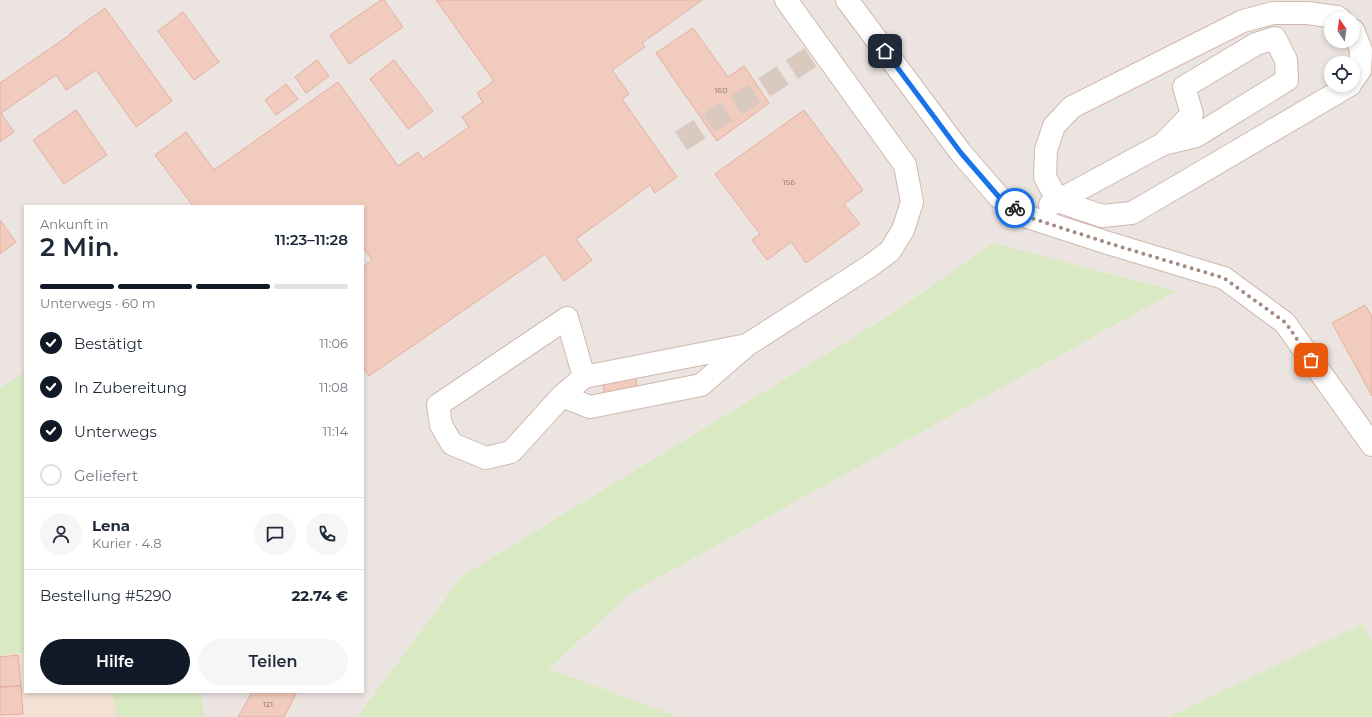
<!DOCTYPE html>
<html lang="de">
<meta charset="utf-8">
<style>
body{margin:0;font-family:Montserrat,sans-serif;background:#f6f6f7;color:#1f2937;height:100vh;display:flex;flex-direction:column;font-size:15px;white-space:nowrap}
*{box-sizing:border-box;margin:0}
p{font-size:13px;color:#747a83}
.icon{flex:none;width:22px;height:22px;fill:none;stroke:currentColor;stroke-width:2;stroke-linecap:round;stroke-linejoin:round}
.map{position:relative;flex:1;overflow:hidden}
.panel{position:absolute;left:24px;top:205px;width:340px;height:488px;display:flex;flex-direction:column;background:#fff;border-radius:0px;box-shadow:0 2px 6px #0003}
.panel>*{flex:none}
.needle{width:26px;rotate:347deg}
.tools{position:absolute;left:1324px;top:12px;display:grid;gap:8px}
.tools a{display:grid;place-items:center;width:36px;height:36px;border-radius:50%;background:#fff;box-shadow:0 2px 6px #0003;font-size:20px}
.pin{position:absolute;display:grid;place-items:center;width:34px;height:34px;color:#fff;margin:-17px;border-radius:8px;box-shadow:0 2px 6px #0006}
.courier{position:absolute;display:grid;place-items:center;width:40px;height:40px;margin:-20px;border:3px solid #1a73e8;border-radius:50%;background:#fff;color:#222;box-shadow:0 1px 5px #0007}
.summary em{font-style:normal;font-weight:600}
.summary div{display:flex;flex-direction:column-reverse}
.summary{display:flex;align-items:center;justify-content:space-between;height:68px;padding:0 16px}
h1{font-size:26px;font-weight:600;line-height:30px}
.bar{display:grid;grid-template-columns:repeat(4,1fr);gap:6px 4px;align-content:center;height:48px;padding:0 16px}
.bar i{height:5px;border-radius:3px;background:#e0e1e3}
.bar .current{background:#111827}
.bar p{grid-column:span 4}
.line{display:flex;align-items:center;gap:10px;padding:0 16px;border-top:1px solid #e0e1e3}
.line div{flex:1}
.round{display:grid;place-items:center;flex:none;width:42px;height:42px;border-radius:21px;background:#f6f6f7}
ol{padding:0 16px;list-style:none}
li{display:flex;align-items:center;gap:12px;height:44px}
li p{margin-inline-start:auto}
li .icon{padding:4px;border-radius:50%;background:#111827;color:#fff;stroke-width:4}
li:last-child{color:#747a83}
li i{width:22px;height:22px;border:2px solid #e0e1e3;border-radius:50%}
.action{display:flex;gap:8px;margin-top:auto;padding:8px 16px}
.action a{flex:1;height:46px;border-radius:24px;background:#111827;color:#fff;font-size:16px;font-weight:600;line-height:46px;text-align:center}
.action a+a{background:#f6f6f7;color:#1f2937}
.map>svg:first-child{display:block}
.residential{fill:#f3e1d4}
.industrial{fill:#ece4e0;fill-rule:evenodd}
.green{fill:#d9e9c4}
.building{fill:#f1cbbe;stroke:#e3af9e}
.lines{fill:none;stroke-linecap:round;stroke-linejoin:round}
.minor-tunnel{stroke:#dac9bf;stroke-width:22;stroke-dasharray:22 11;stroke-linecap:butt}
.minor-casing{stroke:#d0b8af;stroke-width:24}
.minor{stroke:#fff;stroke-width:22}
.done{stroke:#a48b81;stroke-width:4;stroke-dasharray:0 7.2}
.route{stroke:#1a73e8;stroke-width:5}
.labels{text-anchor:middle;stroke-width:4;stroke-linejoin:round;paint-order:stroke}
.number-label{font-size:8px;fill:#947268}
</style>
<div class="map">
<svg width="1372" height="717" viewBox="0 0 1372 717">
<rect width="100%" height="100%" fill="#fcf0e6"/>
<!-- residential -->
<path class="residential" d="M25,653v39h94l33,25h-152v-62z"/>
<!-- industrial -->
<path class="industrial" d="M0,0h1372v640l-10,-16 -194,93h-489l-130,-48 82,-76 545,-302 -183,-48 -100,70 -431,263 -105,141h-205l-33,-25h244v-486h-338v233l-25,17zM1331,19h22v22h-22zM1331,63h22v22h-22z"/>
<!-- green -->
<path class="green" d="M993,243l183,48 -545,302 -82,76 130,48h-322l105,-141 431,-263z
M25,372v281l-25,2v-267z
M1362,624l10,16v77h-204z
M111,692h90l3,25h-86z"/>
<!-- building -->
<path class="building" d="M381,0h3l19,27 -54,37 -19,-29z
M436,0h266l-60,43 3,4 -33,23 17,24 -7,5 55,78 -22,16 -5,-8 -74,54 16,21 -28,21 -19,-27 -176,122 -6,-9v-100l9,-7 -9,-13v-41h-170l-38,-51 31,-23 28,38 124,-88 60,84 20,-14 5,7 46,-32 -7,-10 21,-15 -6,-9 17,-12z
M105,8l67,93 -36,26 -40,-57 -30,20 -10,-15 -55,38 13,19 -14,10v-59l71,-49 -1,-1z
M183,12l36,50 -25,18 -36,-49z
M693,28l35,49 16,-11 25,37 -52,38 -61,-88z
M317,60l12,16 -23,17 -11,-16z
M394,60l39,51 -25,18 -38,-50z
M286,84l12,15 -22,16 -11,-15z
M76,110l31,45 -43,29 -31,-44z
M804,110l59,80 -19,14 16,20 -54,39 -15,-21 -24,18 -15,-20 8,-6 -45,-60z
M0,220l16,22 -16,12z
M1365,305l7,11v80l-40,-73z
M635,374l3,18 -33,6 -3,-19z
M18,655l3,31 -21,1v-30z
M21,686l2,28 -23,1v-28z
M252,692h45l-13,25h-46z"/>
<g class="lines">
<!-- minor-tunnel -->
<path class="minor-tunnel" d="M681,141l141,-91"/>
<defs>
<path id="minor" d="M847,0l114,153 38,44 29,20 80,26 116,35 61,45 87,122
M1340,19l-3,-2 -30,-4h-34l-30,8 -171,86 -18,19 -8,24 -1,27 13,24 44,15 30,-3 218,-128
M1353,30l8,20 -1,20 -7,10
M1050,205l113,-61 33,-8 91,-56 -1,-20 -11,-22 -19,6 -72,43 8,27 -29,30
M747,345l-163,32 -22,19 28,11 111,-22 46,-40 123,-79 20,-15 13,-21 9,-28 -7,-37 -119,-165
M562,396l-51,56 -25,6 -34,-14 -11,-19 -3,-20 129,-87 17,59"/>
</defs>
<!-- minor casing -->
<use href="#minor" class="minor-casing"/>
<!-- minor -->
<use href="#minor" class="minor"/>
</g>
<g class="lines">
<!-- done -->
<path class="done" d="M1015,208l13,9 80,26 116,35 62,45 25,37"/>
<!-- route -->
<path class="route" d="M885,51l76,102 38,44 16,11"/>
</g>
<g class="labels">
<!-- number labels -->
<g class="number-label">
<text x="721" y="93">160</text>
<text x="789" y="185">156</text>
<text x="268" y="707">121</text>
</g>
</g>
</svg>
<div class="tools">
<a><svg class="needle" viewBox="-14 -14 28 28"><path d="M0-13l5 13h-10z" fill="#e53935"/><path d="M0 13l5-13h-10z" fill="#747a83"/></svg></a>
<a><svg class="icon" aria-label="locate" viewBox="0 0 24 24"><circle cx="12" cy="12" r="6"/><path d="M12 2v4M12 18v4M2 12h4M18 12h4"/></svg></a>
</div>
<div class="pin" style="left:1311px;top:360px;background:#ea580c"><svg class="icon" aria-label="bag" viewBox="0 0 24 24"><path d="M5 8h14l-1 12H6zM9 8a3 3 0 0 1 6 0"/></svg></div>
<div class="pin" style="left:885px;top:51px;background:#1f2937"><svg class="icon" aria-label="home" viewBox="0 0 24 24"><path d="M3 11l9-7 9 7M6 9v11h12V9"/></svg></div>
<div class="courier" style="left:1015px;top:208px"><svg class="icon" aria-label="bike" viewBox="0 0 24 24"><circle cx="6" cy="16" r="4"/><circle cx="18" cy="16" r="4"/><path d="M6 16l4-8h5l3 8M10 8l3 8H6M13 5h3"/></svg></div>
<section class="panel">
<div class="summary"><div><h1>2 Min.</h1><p>Ankunft in</p></div><em>11:23–11:28</em></div>
<div class="bar"><i class="current"></i><i class="current"></i><i class="current"></i><i></i><p>Unterwegs · 60 m</p></div>
<ol>
<li><svg class="icon" aria-label="check" viewBox="0 0 24 24"><path d="M5 12l5 5 9-10"/></svg>Bestätigt<p>11:06</p></li>
<li><svg class="icon" aria-label="check" viewBox="0 0 24 24"><path d="M5 12l5 5 9-10"/></svg>In Zubereitung<p>11:08</p></li>
<li><svg class="icon" aria-label="check" viewBox="0 0 24 24"><path d="M5 12l5 5 9-10"/></svg>Unterwegs<p>11:14</p></li>
<li><i></i>Geliefert</li>
</ol>
<div class="line" style="height:72px"><a class="round"><svg class="icon" aria-label="person" viewBox="0 0 24 24"><circle cx="12" cy="8" r="4"/><path d="M4 21q1-7 8-7t8 7"/></svg></a><div><b>Lena</b><p>Kurier · 4.8</p></div><a class="round"><svg class="icon" aria-label="chat" viewBox="0 0 24 24"><path d="M4 5h16v11H9l-5 4z"/></svg></a><a class="round"><svg class="icon" aria-label="phone" viewBox="0 0 24 24"><path d="M5 4h4l2 5-3 2q2 4 5 5l2-3 5 2v4C11 20 4 13 5 4z"/></svg></a></div>
<div class="line" style="height:52px"><div>Bestellung #5290</div><b>22.74 €</b></div>
<div class="action"><a>Hilfe</a><a>Teilen</a></div>
</section>
</div>
